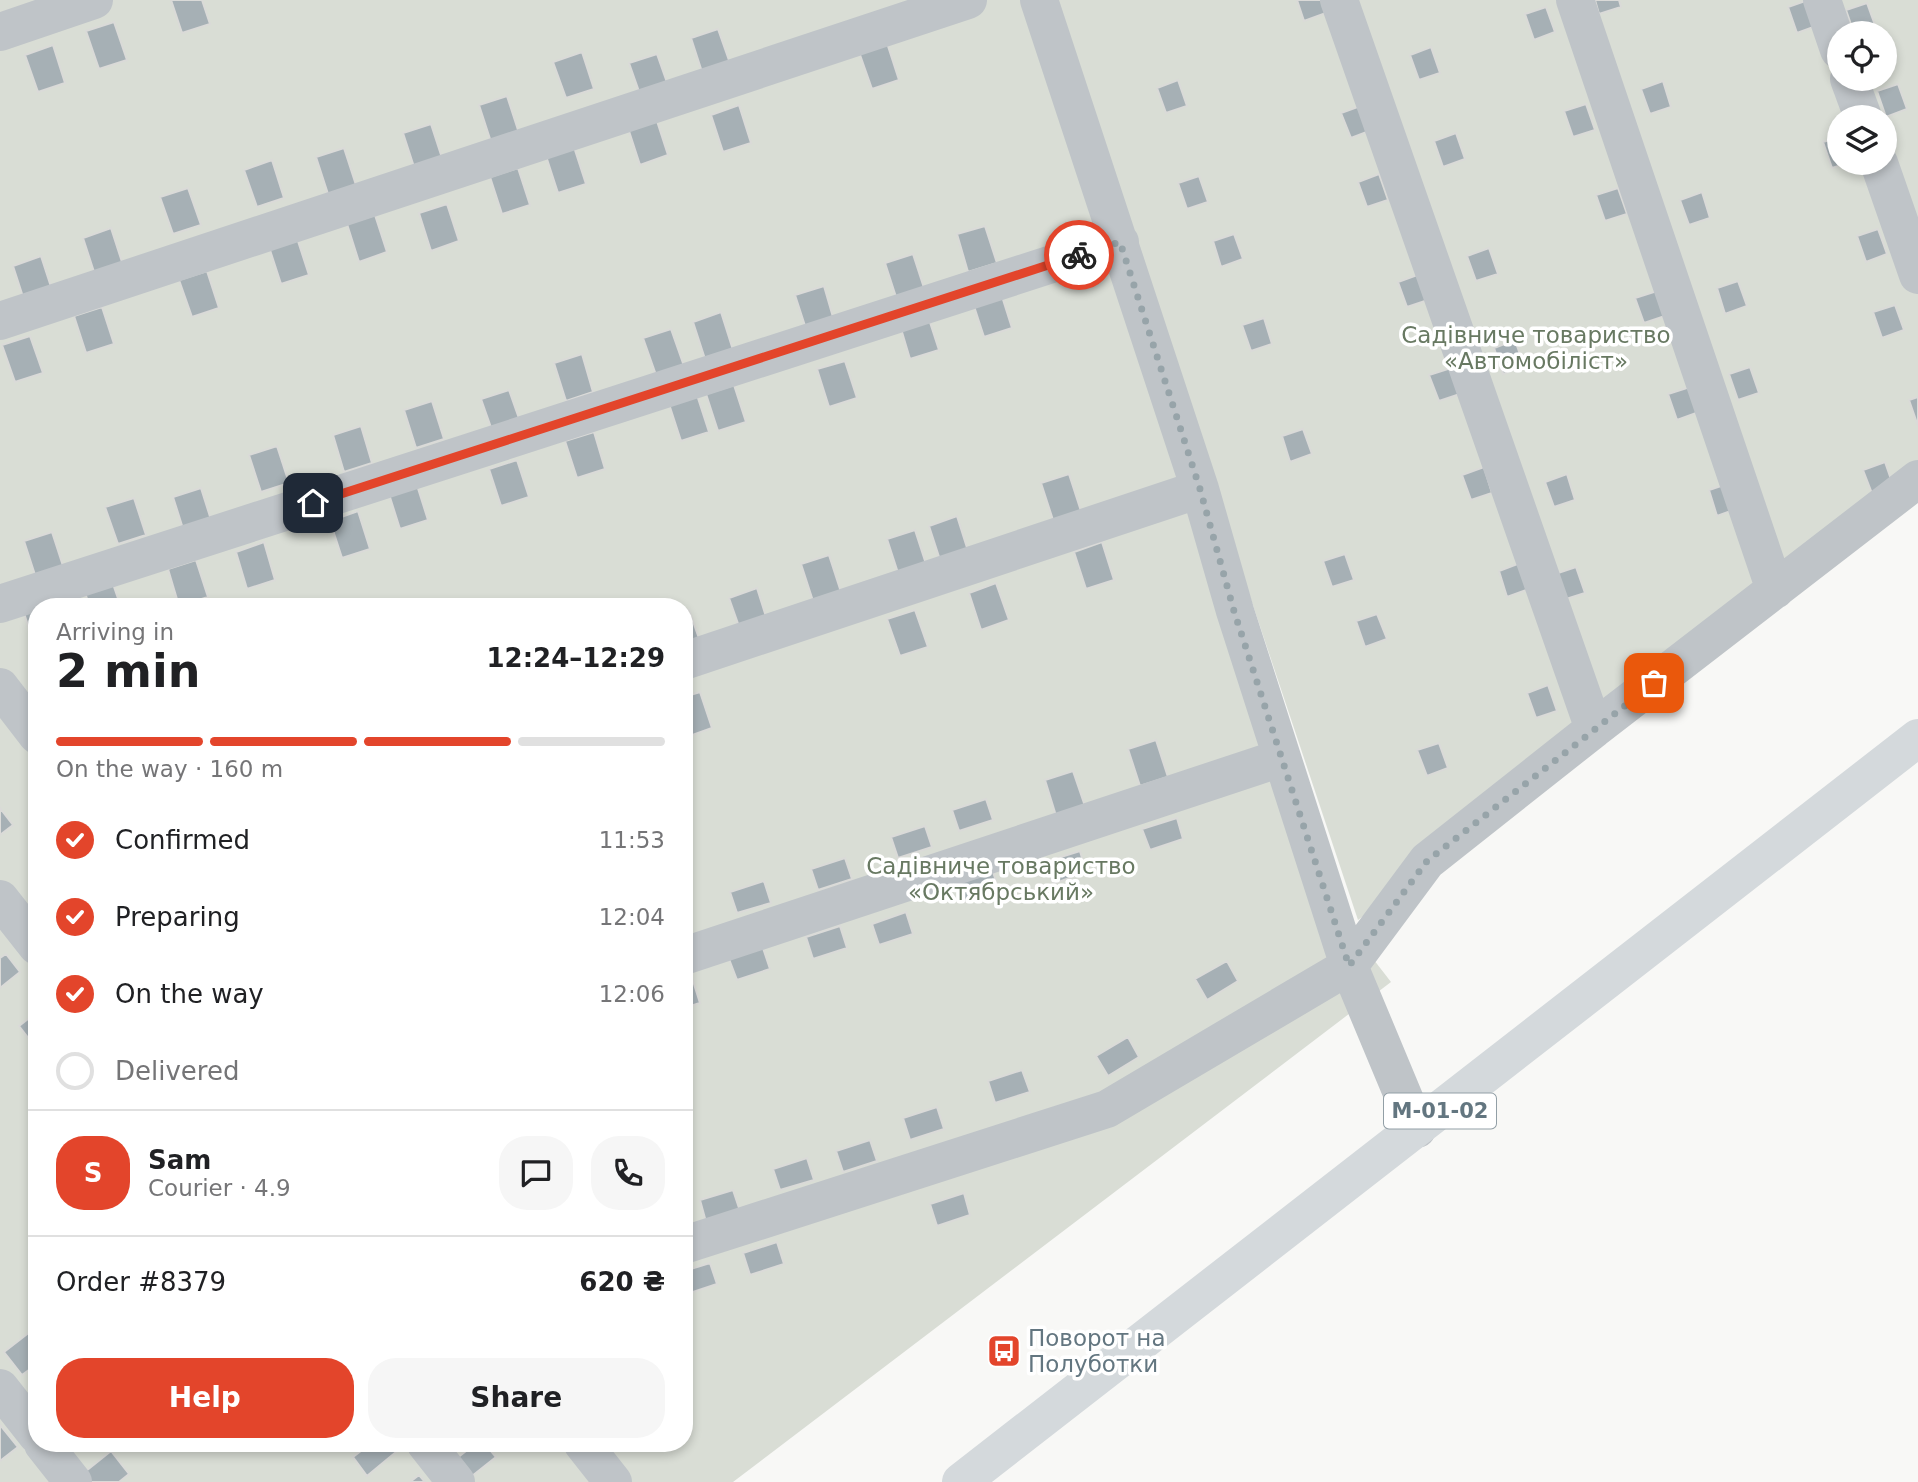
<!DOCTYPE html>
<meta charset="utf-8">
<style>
body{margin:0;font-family:"DejaVu Sans",sans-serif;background:#f6f6f6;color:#202124;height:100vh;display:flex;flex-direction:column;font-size:26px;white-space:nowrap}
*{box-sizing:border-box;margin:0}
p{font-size:23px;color:#757577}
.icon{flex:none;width:38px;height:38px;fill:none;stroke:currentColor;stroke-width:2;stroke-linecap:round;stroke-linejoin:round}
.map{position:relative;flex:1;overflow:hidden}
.details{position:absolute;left:28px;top:598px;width:665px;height:854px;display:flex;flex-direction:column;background:#fff;border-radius:28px;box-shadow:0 4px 10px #0003}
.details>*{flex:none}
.tools{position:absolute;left:1827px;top:21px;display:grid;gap:14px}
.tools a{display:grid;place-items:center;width:70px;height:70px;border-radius:50%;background:#fff;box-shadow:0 4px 10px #0003;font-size:35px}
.pin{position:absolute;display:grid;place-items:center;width:60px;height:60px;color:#fff;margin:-30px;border-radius:14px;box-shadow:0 4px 10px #0006}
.courier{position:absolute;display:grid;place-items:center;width:70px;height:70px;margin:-35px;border:5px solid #e3452b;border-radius:50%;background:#fff;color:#222;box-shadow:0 2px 9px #0007}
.head em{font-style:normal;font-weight:800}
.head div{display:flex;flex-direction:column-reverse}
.head{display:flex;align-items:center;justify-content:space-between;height:119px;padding:0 28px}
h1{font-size:46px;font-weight:800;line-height:52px}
.bar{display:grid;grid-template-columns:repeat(4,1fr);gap:10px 7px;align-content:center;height:84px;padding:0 28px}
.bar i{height:9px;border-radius:5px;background:#e0e0e0}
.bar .on{background:#e3452b}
.bar p{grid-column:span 4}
.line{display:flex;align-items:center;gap:18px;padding:0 28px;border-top:2px solid #e0e0e0}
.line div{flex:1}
.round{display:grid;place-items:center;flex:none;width:74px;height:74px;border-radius:28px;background:#f6f6f6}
ol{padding:0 28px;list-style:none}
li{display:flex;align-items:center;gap:21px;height:77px}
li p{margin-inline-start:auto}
li .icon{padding:7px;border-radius:50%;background:#e3452b;color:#fff;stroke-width:4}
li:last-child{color:#757577}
li i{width:38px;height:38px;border:4px solid #e0e0e0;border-radius:50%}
.primary-button{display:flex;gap:14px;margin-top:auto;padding:14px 28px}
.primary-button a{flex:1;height:80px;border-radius:28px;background:#e3452b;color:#fff;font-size:28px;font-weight:800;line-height:80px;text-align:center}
.primary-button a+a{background:#f6f6f6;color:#202124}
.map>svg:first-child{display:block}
.green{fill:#d9ddd5;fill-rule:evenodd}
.building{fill:#a6b0b5;stroke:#dadad8;stroke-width:2}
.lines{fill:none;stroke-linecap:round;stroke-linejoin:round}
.minor{stroke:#bfc4c8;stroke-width:38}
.primary{stroke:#d4d9dc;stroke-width:38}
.done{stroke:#97a4a9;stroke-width:7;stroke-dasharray:0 12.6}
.route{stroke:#e3452b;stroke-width:9}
.labels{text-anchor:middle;stroke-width:7;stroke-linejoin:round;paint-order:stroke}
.shield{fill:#fff;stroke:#929fa6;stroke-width:2}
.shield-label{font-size:21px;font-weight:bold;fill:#637680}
.park-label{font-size:23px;fill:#687962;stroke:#fff}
.poi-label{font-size:23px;fill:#637680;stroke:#fff;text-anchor:start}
</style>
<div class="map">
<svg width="1918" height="1482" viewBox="0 0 1918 1482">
<rect width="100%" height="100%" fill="#f8f8f6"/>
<!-- green -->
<path class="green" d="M0,0h1034l316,929 41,53 -658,500h-733zM37,607h647v837h-647z
M1051,0h867v495l-560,425zM1839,33h46v46h-46zM1839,117h46v46h-46z"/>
<!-- building -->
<path class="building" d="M171,0h31l8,24 -28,9z
M1297,0h24l5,13 -22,8z
M1595,0h24l2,7 -22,7z
M1808,0l11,25 -22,8 -9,-26z
M1867,3l9,25 -15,5h-7l-8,-23z
M1546,7l9,25 -21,8 -9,-26z
M114,22l13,38 -28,9 -13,-38z
M718,29l13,37 -28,9 -12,-37z
M887,43l12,37 -27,9 -13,-37z
M53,45l12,38 -27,9 -13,-37z
M1431,47l9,26 -21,7 -9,-25z
M582,52l12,37 -28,9 -13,-36z
M657,54l13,37 -28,9 -13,-37z
M1178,80l9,26 -21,7 -9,-25z
M1663,81l8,26 -21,7 -9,-25z
M1898,84l9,25 -21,8 -9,-26z
M507,96l12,37 -28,9 -12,-37z
M1586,104l9,26 -22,7 -9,-26z
M739,105l12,38 -28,9 -12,-37z
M1363,105l9,25 -21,8 -10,-25z
M656,118l12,37 -28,10 -12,-37z
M431,124l12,37 -28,9 -12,-37z
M1456,133l9,26 -22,8 -9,-26z
M1839,137v26h9l-16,5 -9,-26z
M574,147l12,37 -28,9 -12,-37z
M344,148l12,37 -28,9 -12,-37z
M272,160l12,38 -27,9 -13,-37z
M518,168l12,37 -28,9 -12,-37z
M1379,174l9,26 -21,7 -9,-25z
M1199,176l9,26 -21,7 -9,-26z
M188,188l13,37 -28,9 -13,-37z
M1618,188l9,26 -22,7 -9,-26z
M1702,192l8,26 -21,7 -9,-25z
M447,204l12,37 -28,10 -12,-38z
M375,215l12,37 -28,10 -12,-38z
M985,226l12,37 -29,9 -11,-38z
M111,228l12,37 -28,10 -12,-37z
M1878,229l9,25 -21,8 -9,-26z
M1234,234l9,25 -22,8 -8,-26z
M297,238l12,37 -28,9 -12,-37z
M1489,248l9,26 -22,7 -9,-25z
M913,254l12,37 -28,9 -12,-37z
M41,256l12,37 -28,10 -12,-37z
M207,271l12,37 -27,9 -13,-37z
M1420,274l8,26 -21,7 -9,-25z
M1738,281l9,25 -22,8 -8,-26z
M824,286l11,38 -28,8 -12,-37z
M1000,290l12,38 -28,9 -12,-37z
M1657,291l8,25 -21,7 -9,-25z
M1895,305l9,25 -22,8 -9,-26z
M102,307l12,37 -28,9 -12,-37z
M721,312l12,38 -28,9 -12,-37z
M927,313l12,37 -29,9 -11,-37z
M1264,318l8,26 -21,7 -9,-26z
M671,329l13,37 -28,9 -13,-37z
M30,336l13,37 -28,9 -13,-37z
M1515,340l9,26 -21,8 -9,-26z
M582,354l11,38 -27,9 -12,-38z
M845,361l12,37 -28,9 -12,-38z
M1750,367l9,26 -21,7 -9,-26z
M1451,368l9,26 -21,7 -10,-26z
M734,385l12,37 -28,9 -12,-37z
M1690,387l9,25 -22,8 -9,-26z
M509,390l13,37 -28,9 -13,-37z
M697,395l12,37 -28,9 -12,-37z
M1918,397v29l-9,-26z
M432,401l12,38 -28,9 -12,-38z
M361,426l11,37 -28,9 -11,-37z
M1303,429l9,25 -22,8 -8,-26z
M594,432l11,37 -28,9 -12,-37z
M277,446l12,37 -28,9 -12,-37z
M517,460l12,37 -28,9 -12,-37z
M1885,462l9,26 -21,8 -10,-26z
M1484,467l8,26 -21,7 -9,-25z
M1069,474l12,37 -28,9 -12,-37z
M1567,474l8,26 -21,7 -9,-25z
M416,482l12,38 -28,9 -12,-38z
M1730,483l9,25 -22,8 -8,-26z
M201,488l12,38 -28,9 -12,-38z
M134,498l12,37 -28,9 -13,-37z
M358,511l12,38 -28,9 -12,-37z
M957,516l12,38 -28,9 -12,-37z
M915,530l12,37 -28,9 -12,-37z
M52,532l12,37 -28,9 -12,-37z
M264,542l11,38 -28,9 -11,-37z
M1102,542l12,38 -28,9 -12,-37z
M1345,554l9,26 -22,7 -9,-26z
M829,555l12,37 -28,9 -12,-37z
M196,560l12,37 -29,9 -11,-37z
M1520,563l9,26 -22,8 -8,-26z
M1576,567l9,26 -22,7 -8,-26z
M996,583l13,37 -28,10 -12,-37z
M113,584l8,23h-31l-5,-14z
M757,588l12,38 -27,9 -13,-37z
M50,598l3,9h-16v36l-3,1 -12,-37z
M689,610l13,37 -18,6v-41z
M915,610l13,37 -28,9 -13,-37z
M1377,614l10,25 -22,8 -9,-26z
M1548,685l9,26 -21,7 -9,-25z
M700,692l12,36 -28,10v-41z
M1156,740l12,37 -28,9 -12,-37z
M1439,743l9,25 -21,8 -10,-26z
M1073,771l13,38 -29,10 -12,-39z
M986,799l7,21 -34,11 -7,-21z
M0,808l13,17 -13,10z
M1177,818l6,21 -33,11 -8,-21z
M925,826l7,21 -34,11 -7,-21z
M1080,851l6,21 -33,12 -8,-22z
M845,858l7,21 -34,11 -7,-21z
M992,869l7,21 -34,12 -7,-22z
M764,881l7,22 -34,10 -7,-21z
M906,912l7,22 -34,11 -7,-21z
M840,926l7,22 -34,11 -7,-22z
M763,948l7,21 -33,11 -8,-21z
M6,954l14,18 -20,16v-30z
M1227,961l11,20 -31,19 -12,-21z
M693,981l7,22 -16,5v-24z
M37,1012v30l-4,2 -14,-18z
M1128,1037l11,20 -31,19 -12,-20z
M1022,1070l8,22 -35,11 -7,-22z
M937,1107l7,22 -34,11 -7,-22z
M870,1140l7,21 -34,11 -7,-21z
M807,1158l7,22 -34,10 -7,-21z
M733,1190l7,21 -34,11 -6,-22z
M964,1193l6,22 -33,11 -7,-22z
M777,1242l7,22 -34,11 -7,-22z
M710,1263l7,21 -33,11v-24z
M35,1328l2,2v34l-15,11 -18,-23z
M0,1425l18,22 -18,14z
M370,1444h19l7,8 -29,24 -14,-19z
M475,1444h10l11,13 -29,23 -15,-18z
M111,1451l18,23 -10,8h-33l-5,-7z
M419,1475l6,7h-15z"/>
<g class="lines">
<!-- minor -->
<path class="minor" d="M1039,0l161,489 35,122 114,355 68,163
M1575,0l200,590
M1822,0l17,50
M0,32l94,-32
M1849,79l14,38
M1879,163l39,112
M0,321l968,-321
M0,604l1120,-362
M684,661l516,-172
M0,687l37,48
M1594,729l324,-250
M0,899l37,47
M684,956l597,-198
M684,1245l423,-136 242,-143 78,-105 167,-132 -255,-729
M0,1388l37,47
M43,1444l30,38
M426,1444l30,38
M583,1444l30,38"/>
<!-- primary -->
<path class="primary" d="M961,1482l957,-744"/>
</g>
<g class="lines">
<!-- done -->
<path class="done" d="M1079,255l41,-13 80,247 34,122 115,355 78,-105 227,-178"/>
<!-- route -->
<path class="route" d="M313,503l766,-248"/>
</g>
<!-- icons -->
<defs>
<symbol id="bus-square" viewBox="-11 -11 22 22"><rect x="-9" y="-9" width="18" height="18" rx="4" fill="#e3452b" stroke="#fff"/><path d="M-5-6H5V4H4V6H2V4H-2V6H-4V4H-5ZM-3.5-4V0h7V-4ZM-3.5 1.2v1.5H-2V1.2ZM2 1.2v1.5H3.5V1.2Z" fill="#fff"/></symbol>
</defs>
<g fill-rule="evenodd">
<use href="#bus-square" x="985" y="1332" width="38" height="38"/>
</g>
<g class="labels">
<!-- shield labels -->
<rect class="shield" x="1384" y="1093.5" width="112" height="35" rx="5"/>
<g class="shield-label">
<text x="1440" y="1118">М-01-02</text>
</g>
<!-- park labels -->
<g class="park-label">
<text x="1536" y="343">Садівниче товариство<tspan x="1536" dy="26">«Автомобіліст»</tspan></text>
<text x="1001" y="874">Садівниче товариство<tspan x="1001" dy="26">«Октябрський»</tspan></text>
</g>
<!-- poi labels -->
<g class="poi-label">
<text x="1028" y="1346">Поворот на<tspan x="1028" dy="26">Полуботки</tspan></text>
</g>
</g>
</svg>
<div class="tools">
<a><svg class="icon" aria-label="locate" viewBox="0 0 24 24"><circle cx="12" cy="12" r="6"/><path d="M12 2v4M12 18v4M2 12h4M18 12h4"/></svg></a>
<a><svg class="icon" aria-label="layers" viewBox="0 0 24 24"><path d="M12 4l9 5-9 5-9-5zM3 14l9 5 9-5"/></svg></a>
</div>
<div class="pin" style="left:1654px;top:683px;background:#ea580c"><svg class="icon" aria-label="bag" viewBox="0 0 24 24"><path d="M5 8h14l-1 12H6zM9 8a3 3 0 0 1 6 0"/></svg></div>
<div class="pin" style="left:313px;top:503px;background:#1f2937"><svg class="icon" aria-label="home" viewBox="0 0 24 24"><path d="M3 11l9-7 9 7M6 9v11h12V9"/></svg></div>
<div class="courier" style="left:1079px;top:255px"><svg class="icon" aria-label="bike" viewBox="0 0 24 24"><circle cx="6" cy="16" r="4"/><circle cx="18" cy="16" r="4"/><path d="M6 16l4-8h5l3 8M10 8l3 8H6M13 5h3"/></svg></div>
<section class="details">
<div class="head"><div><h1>2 min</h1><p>Arriving in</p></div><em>12:24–12:29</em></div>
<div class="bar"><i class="on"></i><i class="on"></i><i class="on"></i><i></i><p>On the way · 160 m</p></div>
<ol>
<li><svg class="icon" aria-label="check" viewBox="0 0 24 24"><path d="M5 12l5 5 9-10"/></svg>Confirmed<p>11:53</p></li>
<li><svg class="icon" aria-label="check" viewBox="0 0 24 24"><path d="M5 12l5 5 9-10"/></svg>Preparing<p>12:04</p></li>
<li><svg class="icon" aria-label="check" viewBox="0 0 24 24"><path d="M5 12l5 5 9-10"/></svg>On the way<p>12:06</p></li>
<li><i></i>Delivered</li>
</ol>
<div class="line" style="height:126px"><b class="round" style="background:#e3452b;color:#fff">S</b><div><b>Sam</b><p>Courier · 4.9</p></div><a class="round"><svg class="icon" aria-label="chat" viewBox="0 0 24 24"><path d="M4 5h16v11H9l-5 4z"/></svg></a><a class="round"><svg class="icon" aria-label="phone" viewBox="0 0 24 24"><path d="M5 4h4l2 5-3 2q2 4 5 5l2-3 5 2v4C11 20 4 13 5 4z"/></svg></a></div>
<div class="line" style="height:91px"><div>Order #8379</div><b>620 ₴</b></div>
<div class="primary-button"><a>Help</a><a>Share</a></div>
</section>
</div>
